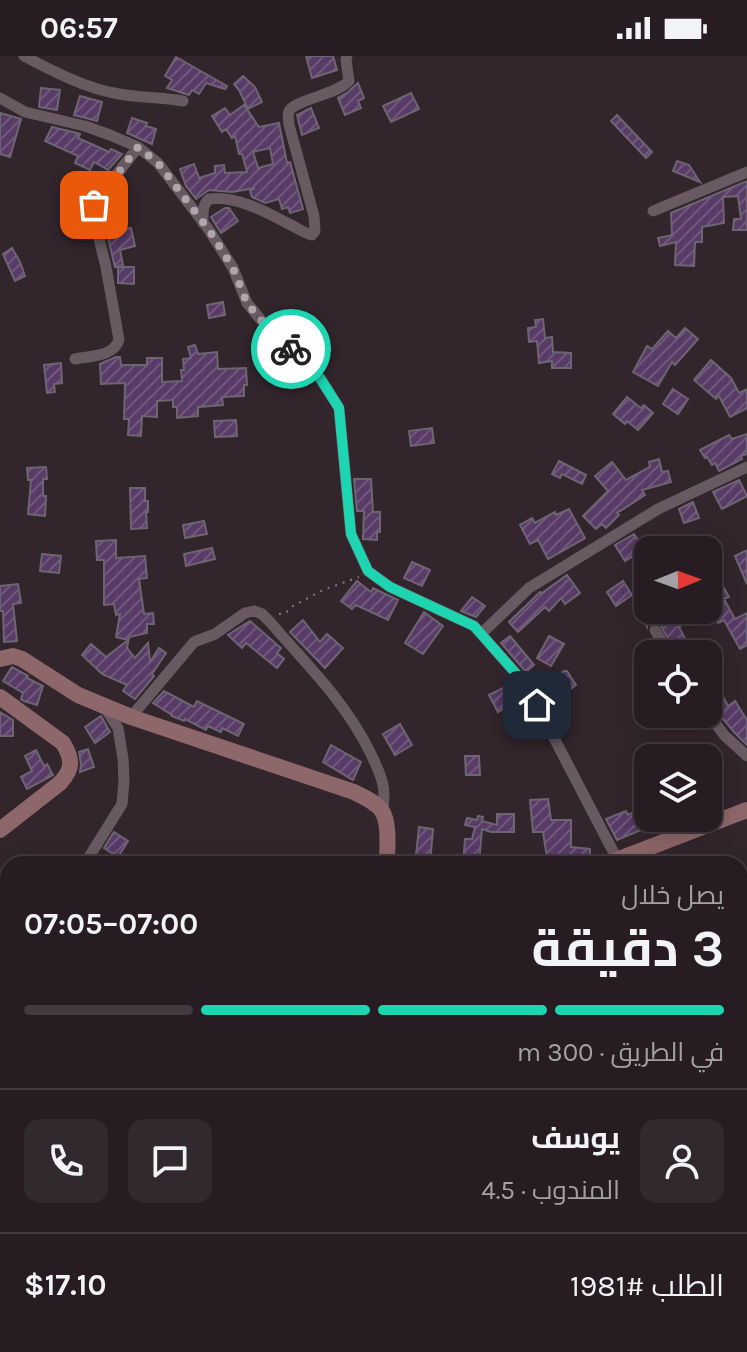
<!DOCTYPE html>
<html lang="ar">
<meta charset="utf-8">
<style>
body{margin:0;font-family:Karla,Cairo,sans-serif;background:#32292e;color:#f1f3f6;direction:rtl;height:100vh;display:flex;flex-direction:column;font-size:30px;white-space:nowrap}
*{box-sizing:border-box;margin:0}
p{font-size:26px;color:#a4a1a5}
.icon{flex:none;width:44px;height:44px;fill:none;stroke:currentColor;stroke-width:2;stroke-linecap:round;stroke-linejoin:round}
.map{position:relative;flex:1;overflow:hidden;direction:ltr}
.panel{position:absolute;left:0px;top:800px;width:748px;height:496px;display:flex;flex-direction:column;background:#261c21;border-radius:24px 24px 0 0;box-shadow:0 4px 20px #0003,0 0 0 2px #423a3f;direction:rtl}
.panel>*{flex:none}
.needle{width:52px;rotate:89deg}
.tools{position:absolute;left:634px;top:480px;display:grid;gap:16px}
.tools a{display:grid;place-items:center;width:88px;height:88px;border-radius:16px;background:#261c21;box-shadow:0 4px 20px #0003,0 0 0 2px #423a3f;font-size:40px}
.pin{position:absolute;display:grid;place-items:center;width:68px;height:68px;color:#fff;margin:-34px;border-radius:16px;box-shadow:0 4px 12px #0006}
.courier{position:absolute;display:grid;place-items:center;width:80px;height:80px;margin:-40px;border:6px solid #1dd5b1;border-radius:50%;background:#fff;color:#222;box-shadow:0 2px 10px #0007}
.head em{font-style:normal;font-weight:700}
.head div{display:flex;flex-direction:column-reverse}
.head{display:flex;align-items:center;justify-content:space-between;height:136px;padding:0 24px}
h1{font-size:52px;font-weight:700;line-height:60px}
.bar{display:grid;grid-template-columns:repeat(4,1fr);gap:12px 8px;align-content:center;height:96px;padding:0 24px}
.bar i{height:10px;border-radius:6px;background:#423a3f}
.bar .on{background:#1dd5b1}
.bar p{grid-column:span 4}
.line{display:flex;align-items:center;gap:20px;padding:0 24px;border-top:2px solid #423a3f}
.line div{flex:1}
.round{display:grid;place-items:center;flex:none;width:84px;height:84px;border-radius:16px;background:#32292e}
.status{display:flex;justify-content:space-between;align-items:center;height:56px;padding:0 40px;background:#261c21;direction:ltr}
.status svg{height:22px;fill:currentColor}
.map>svg:first-child{display:block}
.forest{fill:url(#forest-firs)}
.building{fill:url(#building-hatch);stroke:#6e6572;stroke-width:2;fill-rule:evenodd}
.lines{fill:none;stroke-linecap:round;stroke-linejoin:round}
.path{stroke:#85797f;stroke-width:2;stroke-dasharray:2 6;stroke-linecap:butt}
.street{stroke:#695a61;stroke-width:11}
.secondary{stroke:#8e676a;stroke-width:16}
.done{stroke:#b0a5aa;stroke-width:8;stroke-dasharray:0 14.4}
.route{stroke:#1dd5b1;stroke-width:10}
</style>
<div class="status"><b>06:57</b><svg viewBox="0 0 49 12"><path d="M0 12V9h3v3zM5 12V6h3v6zM10 12V3h3v9zM15 12V0h3v12zM26 1h20v11H26zM47 4h2v5h-2z"/></svg></div>
<div class="map">
<svg width="747" height="1296" viewBox="0 0 747 1296">
<defs>
<pattern id="forest-firs" width="22" height="20" patternUnits="userSpaceOnUse" patternTransform="scale(2)"><rect width="22" height="20" fill="#6e421e"/><path d="M5 1l3.5 6h-7zM16 11l3.5 6h-7z" fill="#835d3f"/></pattern>
<pattern id="building-hatch" width="6" height="6" patternUnits="userSpaceOnUse" patternTransform="scale(2)"><rect width="6" height="6" fill="#583b67"/><path d="M-1 1l2-2M0 6l6-6M5 7l2-2" fill="none" stroke="#70587d"/></pattern>
</defs>
<rect width="100%" height="100%" fill="#33252c"/>
<!-- forest -->
<path class="forest" d="M0,1207l8,29v52h14l2,8h-24z"/>
<!-- building -->
<path class="building" d="M306,0h27l4,14 -25,8z
M176,1l51,29 -2,3 -19,-6 -7,11 -7,-4 -3,5 -22,-7 5,-8 -7,-4z
M243,20l12,11 7,15 -14,7 -9,-19 -5,-6z
M358,27l6,15 -6,3 3,7 -16,7 -7,-17 10,-6z
M41,32l19,2 -3,20 -18,-3z
M411,37l8,16 -28,13 -8,-16z
M80,40l22,6 -5,19 -23,-6z
M244,49l15,22 20,-4 8,40 3,-1 13,47 -13,4 -2,-6 -6,2 -3,-10 -14,4 -13,-6 -2,-6 5,-3 -23,4 -23,-2 -13,9 -10,-13 -6,-17 14,-5 5,14 16,-5v-7l9,-1 1,8 22,-1 -5,-18h-3l-4,-18 -3,2 -6,-9 -4,3 -10,-16 13,-8 5,7zM270,92l3,16 -15,4 -5,-16z
M311,52l8,20 -17,7 -5,-20z
M0,57l21,6 -11,38 -10,-3z
M617,59l35,37 -6,6 -35,-37z
M132,62l15,5 -1,3 10,3 -4,15 -25,-11z
M52,71l25,6 3,1 -2,4 31,14 2,-3 11,5 -14,16 -14,-8 -4,8 -15,-7 3,-7 -33,-15z
M677,105l12,4 11,17 -27,-11z
M747,125v49h-14l1,-11h7l-3,-23 -15,1 1,26 -22,4v15h-7l-1,24 -19,-1 1,-23 -16,4 -2,-8 14,-3 -1,-22z
M225,152h4l9,13 -17,12 -10,-16z
M131,172l4,18 -15,4 3,15 -8,2 -8,-33z
M12,192l8,14 5,14 -10,5 -12,-27z
M118,211h16v17l-16,-1z
M223,246l2,13 -16,3 -2,-13z
M543,263l2,19 7,-1 1,15 18,1v15h-19v-7l-13,2 -2,-22 -8,1 -1,-14 8,-1 -1,-7z
M300,264l14,12 -7,8 -4,-4 -4,4 -13,-12 5,-6 4,4z
M685,272l13,11 -23,26 -3,-3 -14,24 -25,-14 14,-26 5,3 16,-18 8,7z
M195,289l3,9 19,-2 1,17 28,-1 1,17h-3v11l-22,1 1,8 -25,2v9l-21,2v-11h-4v-7l-16,1v16l-15,-1 -1,20 -13,-1 1,-16h-5l1,-36 -24,1 -1,-20 16,-7h4l1,8h26v-7h15v24l20,-1 -1,-11h3l-1,-11 8,-1 -3,-11z
M711,304l20,18 8,15 8,-4v19l-17,9 -11,-21 -3,3 -22,-19z
M61,307l1,20 -8,1 1,8 -8,1 -3,-28z
M673,333l15,10 -10,15 -15,-10z
M627,341l14,11 3,-3 9,8 -15,17 -11,-9 -2,3 -12,-10z
M236,364l1,16 -22,1 -1,-16z
M432,372l2,15 -23,3 -2,-15z
M747,378v20l-6,2 1,3 -23,12 -4,-8 -3,2 -5,-8 -2,1 -5,-8 29,-15 3,4z
M659,403l3,13 6,-1 3,11 -29,8 3,5 -28,18 2,2 -13,13 -4,-4 -6,5 -13,-13 25,-25 -13,-15 17,-14 14,18 24,-13 -1,-5z
M559,405l27,14 -4,9 -20,-10 -2,4 -8,-4z
M46,411l1,12h-4v17h3l-1,20 -17,-2 3,-34h-3l-1,-12z
M354,423h17l2,33h7v20h-3v8l-14,-1 1,-28h-7z
M739,424l8,16 -25,13 -9,-17z
M130,432h15v13h3v11h-2l1,16 -16,1z
M693,446l6,16 -15,5 -5,-14z
M569,453l16,29 -37,21 -10,-19 -8,4 -10,-19 12,-7 3,5 20,-11 1,3z
M204,465l3,13 -22,4 -2,-13z
M634,478l10,15 -19,12 -10,-16z
M116,484v18l29,-2 2,22 -8,1 5,35 9,-1 1,11h-7v9l-18,4 -2,11 8,10 13,-15 2,19 9,-14 7,5 -14,21 2,2 -19,23 -12,-8 4,-6 -25,-11 -20,-19 9,-11 15,13 22,-17 -12,-3 4,-23 -4,1 -2,-11 -10,1v-45h-7l-1,-19z
M212,492l3,11 -29,7 -2,-12z
M747,494v34l-12,-28z
M42,498l19,2 -2,17 -19,-2z
M412,506l18,8 -8,16 -18,-8z
M567,519l13,18 -15,11 -4,-6 -12,13 -4,-4 -27,25 -9,-10 31,-30 2,1z
M357,525l14,11 2,-4 25,12 -10,20 -32,-15 -4,4 -11,-8z
M623,525l9,14 -16,11 -9,-14z
M18,528l3,19 -8,1 4,37 -13,1 -1,-31h-3v-25z
M724,532l5,9 -5,2 11,20 12,-6v32l-7,4 -16,-29 -6,3 -10,-19v-7z
M648,538v16h9l3,7 -12,6 -1,4 -12,-28z
M472,541l13,9 -9,11 -15,-6z
M686,554h17l-24,17 14,27h-16l-18,-31 14,-7 1,2z
M424,556l19,14 -20,28 -18,-11z
M303,564l17,22 7,-8 16,14 -18,20 -35,-36z
M250,565l31,27 -4,5 7,6 -7,9 -31,-25 -4,5 -14,-13z
M510,580l24,29 -8,7 -25,-29z
M549,580l15,8 -13,22 -14,-8z
M12,611l16,9 -1,2 16,8 -6,19 -13,-4 -3,-2 2,-6 -20,-12z
M564,615h3l9,14 -13,9 -9,-13v-3z
M505,631l8,16 -15,9 -9,-17z
M164,635l30,16 3,-6 47,23 -6,12 -16,-8 -1,4 -13,-6 -2,4 -21,-11 -1,2 -12,-5v-1l-19,-12z
M720,635l8,15 7,-5 12,19v25l-13,-13 -20,-24 -6,-2v-8z
M0,656l13,8v16h-13z
M101,660l9,16 -15,11 -10,-16z
M400,668l12,21 -17,10 -12,-21z
M331,689l30,17 -8,18 -30,-18z
M88,693l6,18 -14,5 1,-8 -2,-12z
M36,694l8,16 3,-2 6,11 -26,14 -6,-12 11,-6 -7,-15z
M465,700h14l1,19h-14z
M548,743l3,21h20v27l19,2v9l-13,6h-29l-5,-32h-10l-3,-32z
M648,749v13h19l-6,3 3,6 -8,4 -3,-6 -36,15 -11,-21 20,-8 2,4z
M497,758h17v18h-23l-9,-3 -3,35h-16l2,-25h7l3,-12 -10,-2 2,-7 10,2 1,-4 5,1 -1,4 15,4z
M419,771l14,2 -3,35h-15z
M114,776l14,9 -10,16 -14,-9z
M8,1016v39l-8,2v-40z"/>
<g class="lines">
<!-- path -->
<path class="path" d="M279,558l7,-1 5,-6 32,-17 36,-13"/>
<!-- street -->
<path class="street" d="M24,0c28,15 63,33 95,38 22,4 41,3 64,7
M0,42l25,14 60,14 25,9 28,12 20,16 51,67 24,38 14,35 20,24 53,51 19,30 12,126 17,37 22,16 84,39 53,60 90,173
M653,155l94,-39
M203,167c0,-9 -1,-18 6,-24 28,-3 55,12 80,25 8,4 15,9 23,11l3,-4 -1,-15 -25,-91c0,-5 -2,-10 0,-14 8,-12 47,-16 60,-30l-3,-21 1,-4
M75,303c16,-3 38,-2 44,-19l-13,-73 -13,-53 1,-9 5,-8 39,-50
M655,574l14,24
M481,578l48,-46 129,-79 89,-42
M708,658l17,22 22,20
M131,661l63,-75 21,-8 30,-21 9,-2 8,3 8,8c36,42 75,79 100,130 10,21 18,36 12,60
M89,808v-7l33,-53 2,-23 -1,-22 -5,-31 -14,-22
M740,854l7,-23
M740,863l7,8
M740,923l7,-3
M740,987l7,-2
M740,1081h7
M247,1296l12,-8"/>
<!-- secondary -->
<path class="secondary" d="M0,603l13,-3 9,3 56,36 53,22 223,75c9,5 22,10 28,19 8,13 5,38 5,53
M0,641l63,46c10,17 10,26 -3,40l-60,47
M606,808l141,-54
M740,1199l7,5"/>
</g>
<g class="lines">
<!-- done -->
<path class="done" d="M94,149l44,-58 20,16 51,67 24,38 14,35 20,24 24,22"/>
<!-- route -->
<path class="route" d="M291,293l29,29 19,30 12,126 17,37 22,16 84,39 53,60 10,19"/>
</g>
</svg>
<div class="tools">
<a><svg class="needle" viewBox="-14 -14 28 28"><path d="M0-13l5 13h-10z" fill="#e53935"/><path d="M0 13l5-13h-10z" fill="#a4a1a5"/></svg></a>
<a><svg class="icon" aria-label="locate" viewBox="0 0 24 24"><circle cx="12" cy="12" r="6"/><path d="M12 2v4M12 18v4M2 12h4M18 12h4"/></svg></a>
<a><svg class="icon" aria-label="layers" viewBox="0 0 24 24"><path d="M12 4l9 5-9 5-9-5zM3 14l9 5 9-5"/></svg></a>
</div>
<div class="pin" style="left:94px;top:149px;background:#ea580c"><svg class="icon" aria-label="bag" viewBox="0 0 24 24"><path d="M5 8h14l-1 12H6zM9 8a3 3 0 0 1 6 0"/></svg></div>
<div class="pin" style="left:537px;top:649px;background:#1f2937"><svg class="icon" aria-label="home" viewBox="0 0 24 24"><path d="M3 11l9-7 9 7M6 9v11h12V9"/></svg></div>
<div class="courier" style="left:291px;top:293px"><svg class="icon" aria-label="bike" viewBox="0 0 24 24"><circle cx="6" cy="16" r="4"/><circle cx="18" cy="16" r="4"/><path d="M6 16l4-8h5l3 8M10 8l3 8H6M13 5h3"/></svg></div>
<section class="panel">
<div class="head"><div><h1>3 دقيقة</h1><p>يصل خلال</p></div><em>07:00–07:05</em></div>
<div class="bar"><i class="on"></i><i class="on"></i><i class="on"></i><i></i><p>في الطريق · 300 m</p></div>
<div class="line" style="height:144px"><a class="round"><svg class="icon" aria-label="person" viewBox="0 0 24 24"><circle cx="12" cy="8" r="4"/><path d="M4 21q1-7 8-7t8 7"/></svg></a><div><b>يوسف</b><p>المندوب · 4.5</p></div><a class="round"><svg class="icon" aria-label="chat" viewBox="0 0 24 24"><path d="M4 5h16v11H9l-5 4z"/></svg></a><a class="round"><svg class="icon" aria-label="phone" viewBox="0 0 24 24"><path d="M5 4h4l2 5-3 2q2 4 5 5l2-3 5 2v4C11 20 4 13 5 4z"/></svg></a></div>
<div class="line" style="height:104px"><div>الطلب #1981</div><b>$17.10</b></div>
</section>
</div>
